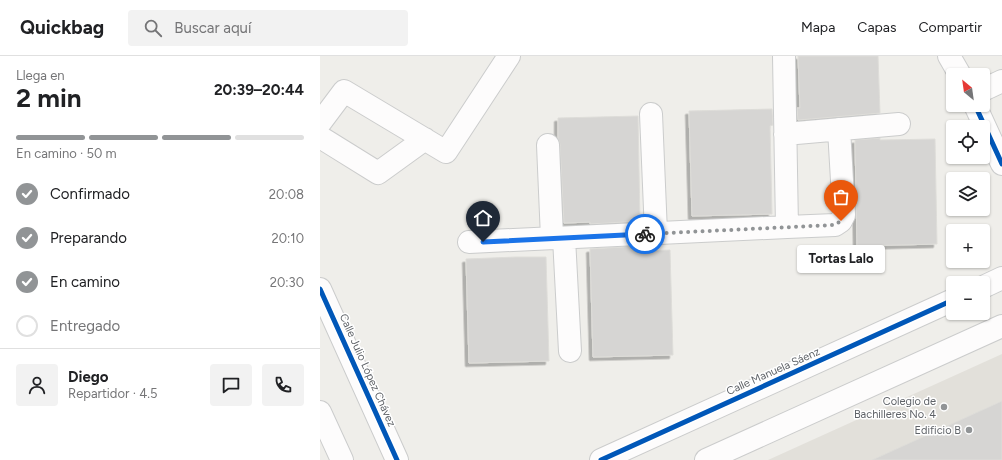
<!DOCTYPE html>
<html lang="es">
<meta charset="utf-8">
<style>
body{margin:0;font-family:Figtree,sans-serif;background:#f2f2f2;color:#202124;height:100vh;display:flex;flex-direction:column;font-size:15px;white-space:nowrap}
*{box-sizing:border-box;margin:0}
p{font-size:13px;color:#757577}
.icon{flex:none;width:22px;height:22px;fill:none;stroke:currentColor;stroke-width:2;stroke-linecap:round;stroke-linejoin:round}
.map{position:relative;flex:1;overflow:hidden}
.panel{display:flex;flex-direction:column;background:#fff;width:320px}
.panel>*{flex:none}
.needle{width:26px;rotate:331deg}
.buttons{position:absolute;left:626px;top:12px;display:grid;gap:8px}
.buttons a{display:grid;place-items:center;width:44px;height:44px;border-radius:4px;background:#fff;box-shadow:0 1px 3px #0004;font-size:20px}
.pin{position:absolute;display:grid;place-items:center;width:34px;height:34px;color:#fff;margin:-41px -17px;border-radius:50% 50% 50% 0;rotate:-45deg;box-shadow:0 0 4px #0007}
.pin .icon{rotate:45deg}
.courier{position:absolute;display:grid;place-items:center;width:40px;height:40px;margin:-20px;border:3px solid #1a73e8;border-radius:50%;background:#fff;color:#222;box-shadow:0 1px 5px #0007}
.bubble{position:absolute;height:28px;border-radius:4px;background:#fff;box-shadow:0 1px 3px #0004;font-size:13px;font-weight:700;line-height:28px;text-align:center}
.headline em{font-style:normal;font-weight:700}
.headline div{display:flex;flex-direction:column-reverse}
.headline{display:flex;align-items:center;justify-content:space-between;height:68px;padding:0 16px}
h1{font-size:26px;font-weight:700;line-height:30px}
.bar{display:grid;grid-template-columns:repeat(4,1fr);gap:6px 4px;align-content:center;height:48px;padding:0 16px}
.bar i{height:5px;border-radius:3px;background:#e0e0e0}
.bar .selected{background:#919496}
.bar p{grid-column:span 4}
.line{display:flex;align-items:center;gap:10px;padding:0 16px;border-top:1px solid #e0e0e0}
.line div{flex:1}
.round{display:grid;place-items:center;flex:none;width:42px;height:42px;border-radius:4px;background:#f2f2f2}
ol{padding:0 16px;list-style:none}
li{display:flex;align-items:center;gap:12px;height:44px}
li p{margin-inline-start:auto}
li .icon{padding:4px;border-radius:50%;background:#919496;color:#fff;stroke-width:4}
li:last-child{color:#757577}
li i{width:22px;height:22px;border:2px solid #e0e0e0;border-radius:50%}
header{display:flex;align-items:center;gap:24px;box-sizing:border-box;height:56px;padding:0 20px;background:#fff;border-bottom:1px solid #e0e0e0}
header strong{font-size:19px}
nav{display:flex;gap:22px;margin-inline-start:auto;font-size:14px}
.search{width:280px;height:36px;background:#f2f2f2;display:flex;align-items:center;gap:10px;box-sizing:border-box;padding:0 14px;border-radius:4px;color:#757577;font-size:15px}
main{display:flex;flex:1;min-height:0}
.map>svg:first-child{display:block}
.education{fill:#e2e0da}
.building{fill:#d6d5d3;stroke:#deddd9;filter:url(#shadow)}
.lines{fill:none;stroke-linecap:round;stroke-linejoin:round}
.minor-casing{stroke:#cbcccc;stroke-width:24}
.minor{stroke:#fdfcfc;stroke-width:22}
.cycleway-casing{stroke:#fff;stroke-width:8}
.cycleway{stroke:#0057b8;stroke-width:5}
.done{stroke:#919496;stroke-width:4;stroke-dasharray:0 7.2}
.route{stroke:#1a73e8;stroke-width:5}
.poi-dot{fill:#919496;stroke:#fff;stroke-width:1.5}
.labels{text-anchor:middle;stroke-width:3;stroke-linejoin:round;paint-order:stroke}
.street-label{font-size:11px;fill:#5f6368;stroke:#fff}
.poi-label{font-size:11px;fill:#5f6368;stroke:#fff;text-anchor:end}
</style>
<header>
<strong>Quickbag</strong>
<div class="search"><svg class="icon" aria-label="search" viewBox="0 0 24 24"><circle cx="10" cy="10" r="6"/><path d="M15 15l6 6"/></svg>Buscar aquí</div>
<nav><a>Mapa</a><a>Capas</a><a>Compartir</a></nav>
</header>
<main>
<section class="panel">
<div class="headline"><div><h1>2 min</h1><p>Llega en</p></div><em>20:39–20:44</em></div>
<div class="bar"><i class="selected"></i><i class="selected"></i><i class="selected"></i><i></i><p>En camino · 50 m</p></div>
<ol>
<li><svg class="icon" aria-label="check" viewBox="0 0 24 24"><path d="M5 12l5 5 9-10"/></svg>Confirmado<p>20:08</p></li>
<li><svg class="icon" aria-label="check" viewBox="0 0 24 24"><path d="M5 12l5 5 9-10"/></svg>Preparando<p>20:10</p></li>
<li><svg class="icon" aria-label="check" viewBox="0 0 24 24"><path d="M5 12l5 5 9-10"/></svg>En camino<p>20:30</p></li>
<li><i></i>Entregado</li>
</ol>
<div class="line" style="height:72px"><a class="round"><svg class="icon" aria-label="person" viewBox="0 0 24 24"><circle cx="12" cy="8" r="4"/><path d="M4 21q1-7 8-7t8 7"/></svg></a><div><b>Diego</b><p>Repartidor · 4.5</p></div><a class="round"><svg class="icon" aria-label="chat" viewBox="0 0 24 24"><path d="M4 5h16v11H9l-5 4z"/></svg></a><a class="round"><svg class="icon" aria-label="phone" viewBox="0 0 24 24"><path d="M5 4h4l2 5-3 2q2 4 5 5l2-3 5 2v4C11 20 4 13 5 4z"/></svg></a></div>
</section>
<div class="map">
<svg width="682" height="404" viewBox="0 0 682 404">
<defs>
<filter id="shadow"><feDropShadow dx="-3.5" dy="3.5" stdDeviation="0" flood-color="#0004"/></filter>
</defs>
<rect width="100%" height="100%" fill="#efeeea"/>
<!-- education -->
<path class="education" d="M682,298v106h-234z"/>
<!-- building -->
<path class="building" d="M478,0h80l2,57 -82,7 -1,-12h3z
M452,53l1,16 -3,1 2,88 -80,2 -3,-105z
M318,60l2,105 -50,3v-2l-26,1 -4,-79 -2,-6v-20z
M560,82v2l55,-1 2,105 -80,2 -2,-106z
M321,190v5l29,-1 3,105 -80,2 -3,-108z
M196,201h30l3,104 -80,2 -3,-104z
M682,345v59h-130z"/>
<g class="lines">
<defs>
<path id="minor" d="M629,0l11,19
M663,34l19,-9
M655,49l27,59
M331,58l5,119
M0,67l24,-32 102,61 63,-96
M465,78l114,-10
M0,81l58,36 47,-34
M228,89l4,93
M467,171l48,-2 6,-4 3,-6 -5,-86
M244,182l6,113
M149,186l318,-15 -3,-171
M663,231l19,-9
M0,233l77,171
M0,356l22,48
M281,404l352,-160
M386,404l296,-134"/>
</defs>
<!-- minor casing -->
<use href="#minor" class="minor-casing"/>
<!-- minor -->
<use href="#minor" class="minor"/>
<defs>
<path id="cycleway" d="M655,49l27,59
M0,233l77,171
M281,404l352,-160"/>
</defs>
<!-- cycleway casing -->
<use href="#cycleway" class="cycleway-casing"/>
<!-- cycleway -->
<use href="#cycleway" class="cycleway"/>
</g>
<g class="lines">
<!-- done -->
<path class="done" d="M325,178l189,-9 7,-4"/>
<!-- route -->
<path class="route" d="M163,186l162,-8"/>
</g>
<!-- markers -->
<g class="poi-dot">
<circle cx="624" cy="351" r="4"/>
<circle cx="649" cy="374" r="4"/>
</g>
<g class="labels">
<!-- street labels -->
<g class="street-label">
<text transform="translate(48 314) rotate(66)" y="4">Calle Julio López Chávez</text>
<text transform="translate(453 315) rotate(-24)" y="4">Calle Manuela Sáenz</text>
</g>
<!-- poi labels -->
<g class="poi-label">
<text x="616" y="349">Colegio de<tspan x="616" dy="13">Bachilleres No. 4</tspan></text>
<text x="641" y="378">Edificio B</text>
</g>
</g>
</svg>
<div class="buttons">
<a><svg class="needle" viewBox="-14 -14 28 28"><path d="M0-13l5 13h-10z" fill="#e53935"/><path d="M0 13l5-13h-10z" fill="#757577"/></svg></a>
<a><svg class="icon" aria-label="locate" viewBox="0 0 24 24"><circle cx="12" cy="12" r="6"/><path d="M12 2v4M12 18v4M2 12h4M18 12h4"/></svg></a>
<a><svg class="icon" aria-label="layers" viewBox="0 0 24 24"><path d="M12 4l9 5-9 5-9-5zM3 14l9 5 9-5"/></svg></a>
<a>+</a>
<a>−</a>
</div>
<div class="pin" style="left:521px;top:165px;background:#ea580c"><svg class="icon" aria-label="bag" viewBox="0 0 24 24"><path d="M5 8h14l-1 12H6zM9 8a3 3 0 0 1 6 0"/></svg></div>
<div class="pin" style="left:163px;top:186px;background:#1f2937"><svg class="icon" aria-label="home" viewBox="0 0 24 24"><path d="M3 11l9-7 9 7M6 9v11h12V9"/></svg></div>
<div class="courier" style="left:325px;top:178px"><svg class="icon" aria-label="bike" viewBox="0 0 24 24"><circle cx="6" cy="16" r="4"/><circle cx="18" cy="16" r="4"/><path d="M6 16l4-8h5l3 8M10 8l3 8H6M13 5h3"/></svg></div>
<div class="bubble" style="left:477px;top:189px;width:88px">Tortas Lalo</div>
</div>
</main>
